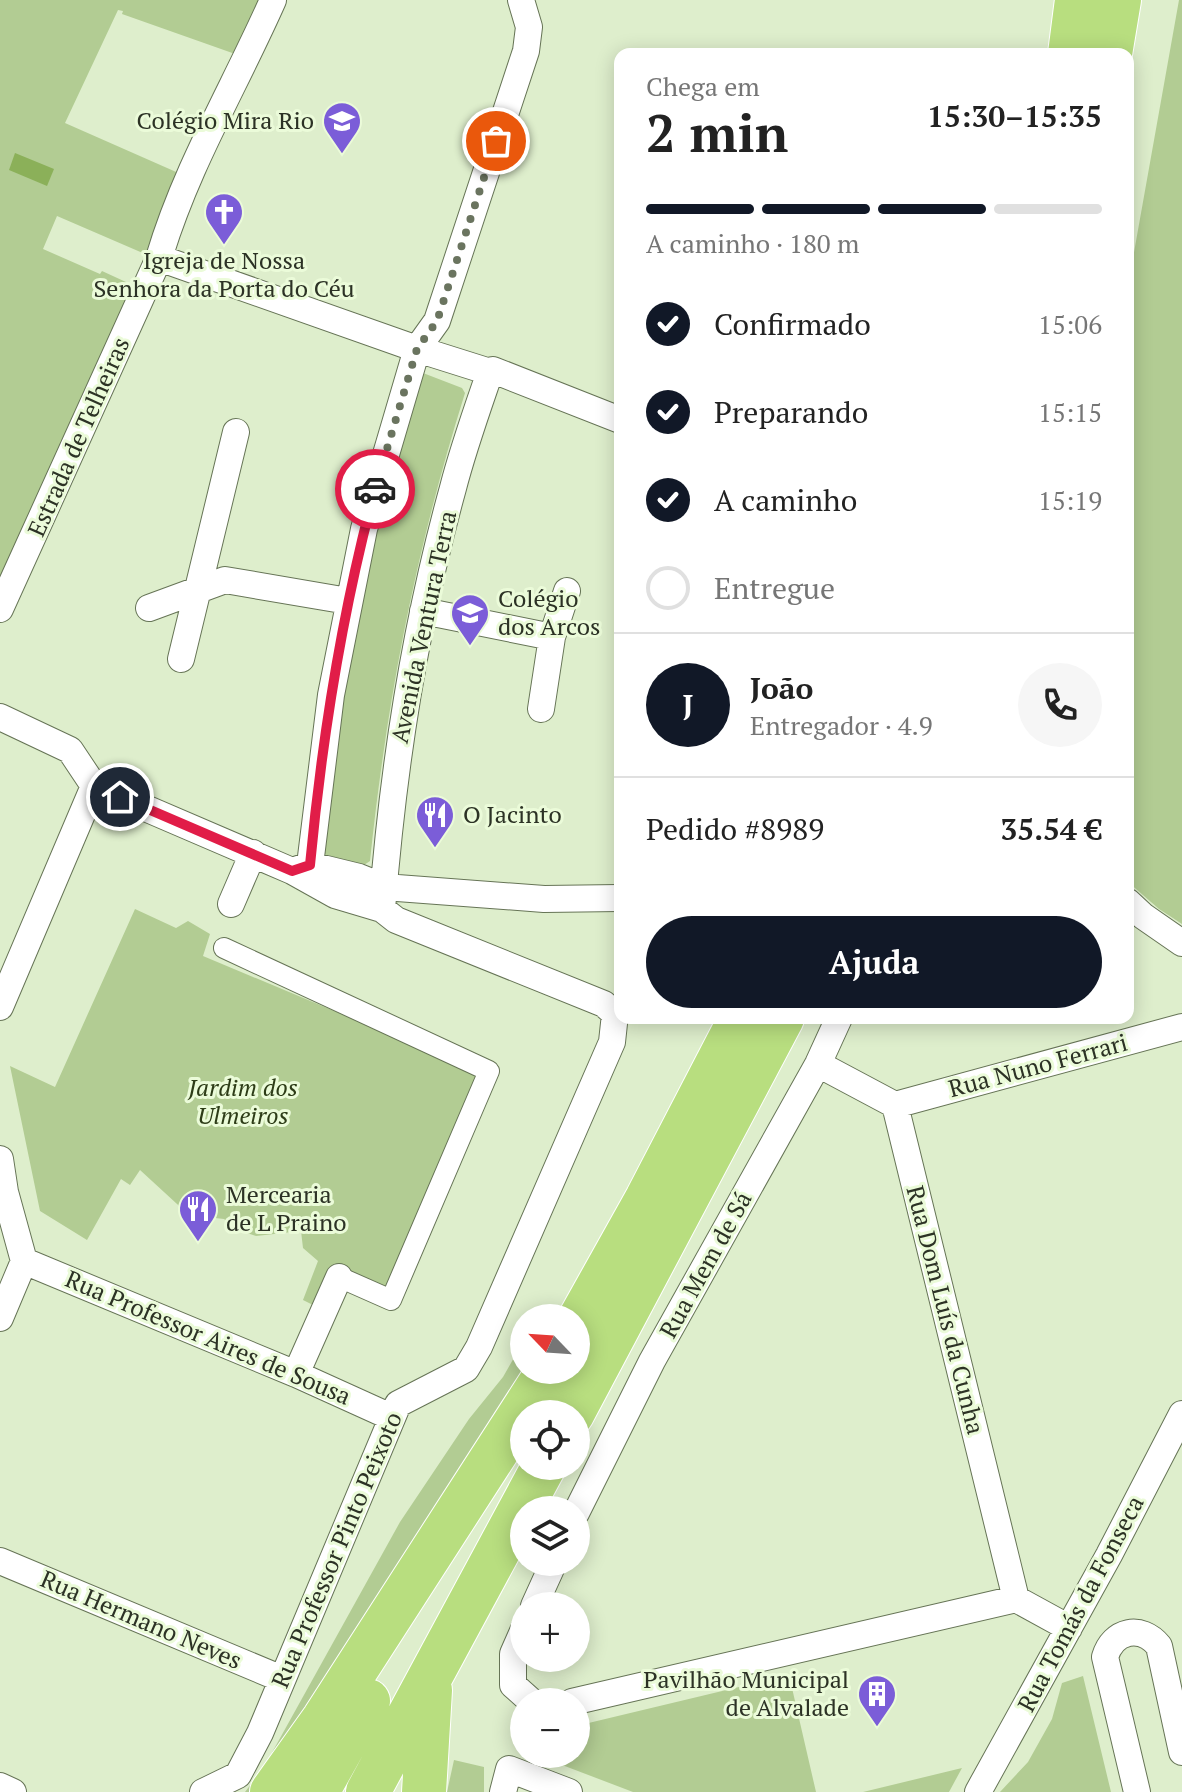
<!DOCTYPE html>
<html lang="pt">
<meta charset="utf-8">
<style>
body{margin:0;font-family:"PT Serif",serif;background:#f6f6f6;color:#222;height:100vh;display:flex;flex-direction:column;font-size:30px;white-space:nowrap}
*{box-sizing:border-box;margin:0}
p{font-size:26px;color:#767676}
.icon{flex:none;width:44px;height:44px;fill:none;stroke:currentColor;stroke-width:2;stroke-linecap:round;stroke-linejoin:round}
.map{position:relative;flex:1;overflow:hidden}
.drawer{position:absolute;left:614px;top:48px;width:520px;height:976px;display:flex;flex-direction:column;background:#fff;border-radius:16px;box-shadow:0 4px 20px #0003}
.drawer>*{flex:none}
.needle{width:52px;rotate:295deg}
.tools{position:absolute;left:510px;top:1304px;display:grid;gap:16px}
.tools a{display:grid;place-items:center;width:80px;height:80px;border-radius:50%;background:#fff;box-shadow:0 4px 20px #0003;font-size:40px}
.pin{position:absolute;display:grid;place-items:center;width:68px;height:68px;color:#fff;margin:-34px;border:4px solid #fff;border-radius:50%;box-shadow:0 2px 8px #0007}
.courier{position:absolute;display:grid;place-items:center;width:80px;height:80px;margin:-40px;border:6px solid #e11d48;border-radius:50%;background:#fff;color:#222;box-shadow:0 2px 10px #0007}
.overview em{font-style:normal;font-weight:700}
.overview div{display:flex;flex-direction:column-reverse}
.overview{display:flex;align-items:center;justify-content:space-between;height:136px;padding:0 32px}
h1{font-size:52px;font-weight:700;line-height:60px}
.bar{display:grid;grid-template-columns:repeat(4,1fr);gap:12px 8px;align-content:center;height:96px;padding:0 32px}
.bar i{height:10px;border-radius:6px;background:#e0e0e0}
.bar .on{background:#111827}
.bar p{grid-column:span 4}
.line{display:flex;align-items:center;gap:20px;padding:0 32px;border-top:2px solid #e0e0e0}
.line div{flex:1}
.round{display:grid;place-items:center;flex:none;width:84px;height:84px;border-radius:42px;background:#f6f6f6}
ol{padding:0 32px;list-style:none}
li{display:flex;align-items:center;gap:24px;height:88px}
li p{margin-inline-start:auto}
li .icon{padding:8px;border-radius:50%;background:#111827;color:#fff;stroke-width:4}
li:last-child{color:#767676}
li i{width:44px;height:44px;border:4px solid #e0e0e0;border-radius:50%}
.action{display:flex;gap:16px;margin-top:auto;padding:16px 32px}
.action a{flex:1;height:92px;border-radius:48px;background:#111827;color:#fff;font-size:32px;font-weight:700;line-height:92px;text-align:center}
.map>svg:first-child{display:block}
.green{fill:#b2cc93}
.water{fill:#8bb059}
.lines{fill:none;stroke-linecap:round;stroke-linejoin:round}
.pedestrian-casing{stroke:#667456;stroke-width:22}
.minor-casing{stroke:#667456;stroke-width:28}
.trunk-casing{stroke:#fff;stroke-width:46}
.pedestrian{stroke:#fff;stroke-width:20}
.minor{stroke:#fff;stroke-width:26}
.trunk{stroke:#b8de7f;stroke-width:44}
.done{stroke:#6a745f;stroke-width:8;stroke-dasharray:0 14.4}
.route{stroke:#e11d48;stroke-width:10}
.labels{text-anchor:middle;stroke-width:6;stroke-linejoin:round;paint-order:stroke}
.poi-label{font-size:24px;fill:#2c3225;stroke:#ebfbd9;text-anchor:start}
.street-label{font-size:24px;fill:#2c3225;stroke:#ebfbd9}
.park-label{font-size:24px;font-style:italic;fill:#2d3c17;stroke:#ebfbd9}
</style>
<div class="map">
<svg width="1182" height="1792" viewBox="0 0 1182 1792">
<rect width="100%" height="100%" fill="#deeecc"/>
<!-- green -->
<path class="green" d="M0,0h261l-23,55 -116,-41 1,-3 -5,-1 -53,113 118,52 -31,82 -95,-41 -14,33 57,25 2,-3 37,17 -92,203 -34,56 -13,41z
M1179,0h3v924l-23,-15 -31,-27v-596z
M423,373l39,15 3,5c-49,156 -78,305 -95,468l-6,4 -41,-11 18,-158 34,-164z
M135,909l41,19 12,-7 22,13 -7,22 277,116 -96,219 -36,-16 -19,38 -26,-13 15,-39 -15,-13 -2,-17 -45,5 -18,-6 -14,-11 -35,-4 -49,-45 -10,15 -9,-6 -34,61 -47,-29 -30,-145 45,21z
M524,1340v30l-269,422h-10l19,-25 136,-245 69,-103 34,-42z
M789,1675l27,117h-183l-84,-32v-6h27v-28z
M1083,1676l28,116h-111l28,-30 24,-43 10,-36z
M454,1760l30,7v25h-37z
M962,1768l-13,24h-86z"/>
<!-- water -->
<path class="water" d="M15,153l39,16 -7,17 -38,-16z"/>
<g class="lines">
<defs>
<path id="pedestrian" d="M224,948l265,123 -98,229 -52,-23"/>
<path id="minor" d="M159,258l258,91 73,23 3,-2 127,50
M149,608l76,-28 123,21
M0,609l159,-351c27,-91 76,-172 114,-258
M423,611l129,26
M181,659l55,-227
M541,709l11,-72 15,-46
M0,717l70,33 24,36 198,85 18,-6 49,12 25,10 160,12 76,-1
M310,865l21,-170 33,-166 53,-180 20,-28 89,-270 3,-24 -8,-27
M292,871l43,24 47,14
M1128,902l15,14 39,27
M231,904l22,-51
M0,1007l94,-221
M818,1064l77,41 121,494
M895,1105l287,-78
M0,1159l5,33 19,69 -24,57
M24,1261l272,113 95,43
M296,1374l43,-97
M576,1513l76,-152 166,-297 21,-46
M0,1561l282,118
M534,1606l20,-44
M524,1629l-11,25v31l19,17
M572,1702l444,-103 53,29
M0,1786l13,6
M203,1792l35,-17 22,-42 138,-329 68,-35 13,-22 133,-305 3,-28 -11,-10 -208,-84 -14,-11c11,-142 33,-284 71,-421 10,-39 24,-78 37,-116
M503,1792l6,-23 60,23
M978,1792l131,-237 73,-141
M1137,1792l-32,-135c8,-27 36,-33 54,-11l23,106"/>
<path id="trunk" d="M1070,54l7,-54
M1110,54l9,-54
M576,1326l71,-127 94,-181
M572,1414l210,-396
M272,1792l52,-73 225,-349
M317,1792l51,-91
M368,1792l176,-326
M424,1792l6,-102"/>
</defs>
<!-- pedestrian casing -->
<use href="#pedestrian" class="pedestrian-casing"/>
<!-- minor casing -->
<use href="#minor" class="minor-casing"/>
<!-- trunk casing -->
<use href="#trunk" class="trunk-casing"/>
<!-- pedestrian -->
<use href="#pedestrian" class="pedestrian"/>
<!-- minor -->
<use href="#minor" class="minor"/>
<!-- trunk -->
<use href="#trunk" class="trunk"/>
</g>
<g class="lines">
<!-- done -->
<path class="done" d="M375,489l42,-140 20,-28 59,-180"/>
<!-- route -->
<path class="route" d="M120,797l172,74 18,-6c12,-127 32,-253 65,-376"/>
</g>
<!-- icons -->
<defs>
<symbol id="school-pin" viewBox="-11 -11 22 30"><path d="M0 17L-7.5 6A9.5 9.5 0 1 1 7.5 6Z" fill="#7b5dd8" stroke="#ebfbd9"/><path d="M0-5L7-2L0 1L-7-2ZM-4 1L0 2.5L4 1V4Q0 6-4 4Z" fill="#fff"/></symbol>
<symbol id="church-pin" viewBox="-11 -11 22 30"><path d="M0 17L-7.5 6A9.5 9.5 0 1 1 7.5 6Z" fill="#7b5dd8" stroke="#ebfbd9"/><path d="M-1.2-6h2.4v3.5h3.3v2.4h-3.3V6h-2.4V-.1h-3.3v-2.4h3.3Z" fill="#fff"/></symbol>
<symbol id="restaurant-pin" viewBox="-11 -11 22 30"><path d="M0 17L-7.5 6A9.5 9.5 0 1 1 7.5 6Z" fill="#7b5dd8" stroke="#ebfbd9"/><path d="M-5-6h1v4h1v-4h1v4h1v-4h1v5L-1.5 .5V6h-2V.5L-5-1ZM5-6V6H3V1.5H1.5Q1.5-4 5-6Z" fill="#fff"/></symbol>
<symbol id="building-pin" viewBox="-11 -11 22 30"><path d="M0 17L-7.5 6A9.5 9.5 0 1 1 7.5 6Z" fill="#7b5dd8" stroke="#ebfbd9"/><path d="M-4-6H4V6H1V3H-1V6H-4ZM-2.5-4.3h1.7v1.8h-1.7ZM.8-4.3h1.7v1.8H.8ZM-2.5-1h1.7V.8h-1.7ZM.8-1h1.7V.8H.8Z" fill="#fff"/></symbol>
</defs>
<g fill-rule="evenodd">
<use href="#school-pin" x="320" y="99" width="44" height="60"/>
<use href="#church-pin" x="202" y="190" width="44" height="60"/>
<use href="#school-pin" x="448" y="591" width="44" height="60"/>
<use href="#restaurant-pin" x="413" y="793" width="44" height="60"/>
<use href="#restaurant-pin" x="176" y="1187" width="44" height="60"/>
<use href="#building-pin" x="855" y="1672" width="44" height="60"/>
</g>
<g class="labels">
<!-- poi labels -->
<g class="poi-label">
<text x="314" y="129" text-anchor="end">Colégio Mira Rio</text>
<text x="224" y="269" text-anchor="middle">Igreja de Nossa<tspan x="224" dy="28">Senhora da Porta do Céu</tspan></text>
<text x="498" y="607">Colégio<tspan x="498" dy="28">dos Arcos</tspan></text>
<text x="463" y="823">O Jacinto</text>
<text x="226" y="1203">Mercearia<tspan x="226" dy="28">de L Praino</tspan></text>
<text x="849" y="1688" text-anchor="end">Pavilhão Municipal<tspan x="849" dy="28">de Alvalade</tspan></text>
</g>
<!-- street labels -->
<g class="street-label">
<text transform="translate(79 437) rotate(-66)" y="8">Estrada de Telheiras</text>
<text transform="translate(424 627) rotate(-78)" y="8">Avenida Ventura Terra</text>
<text transform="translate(1038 1066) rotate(-15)" y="8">Rua Nuno Ferrari</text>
<text transform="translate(706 1265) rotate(-61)" y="8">Rua Mem de Sá</text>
<text transform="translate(945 1310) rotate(76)" y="8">Rua Dom Luís da Cunha</text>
<text transform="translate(208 1338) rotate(23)" y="8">Rua Professor Aires de Sousa</text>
<text transform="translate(337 1550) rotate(-67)" y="8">Rua Professor Pinto Peixoto</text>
<text transform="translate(1081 1604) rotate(-62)" y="8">Rua Tomás da Fonseca</text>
<text transform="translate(141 1620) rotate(23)" y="8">Rua Hermano Neves</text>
</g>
<!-- park labels -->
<g class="park-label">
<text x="243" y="1096">Jardim dos<tspan x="243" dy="28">Ulmeiros</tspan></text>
</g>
</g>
</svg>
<div class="tools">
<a><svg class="needle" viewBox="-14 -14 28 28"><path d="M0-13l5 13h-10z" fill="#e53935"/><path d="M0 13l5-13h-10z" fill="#767676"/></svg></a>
<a><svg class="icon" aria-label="locate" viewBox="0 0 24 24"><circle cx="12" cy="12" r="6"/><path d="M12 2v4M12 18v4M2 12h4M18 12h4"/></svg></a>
<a><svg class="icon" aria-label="layers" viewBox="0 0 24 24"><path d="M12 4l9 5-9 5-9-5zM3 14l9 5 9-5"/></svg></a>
<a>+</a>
<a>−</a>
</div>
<div class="pin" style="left:496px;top:141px;background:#ea580c"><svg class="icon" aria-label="bag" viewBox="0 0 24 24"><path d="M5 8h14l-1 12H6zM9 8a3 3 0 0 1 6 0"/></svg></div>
<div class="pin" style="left:120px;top:797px;background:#1f2937"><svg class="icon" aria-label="home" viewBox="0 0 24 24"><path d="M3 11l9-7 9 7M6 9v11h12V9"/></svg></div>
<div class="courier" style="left:375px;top:489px"><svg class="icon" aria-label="car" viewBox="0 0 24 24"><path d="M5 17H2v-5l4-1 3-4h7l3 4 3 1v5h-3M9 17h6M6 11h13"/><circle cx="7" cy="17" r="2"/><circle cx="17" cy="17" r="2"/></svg></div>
<section class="drawer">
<div class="overview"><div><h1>2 min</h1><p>Chega em</p></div><em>15:30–15:35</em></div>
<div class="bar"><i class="on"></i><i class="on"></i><i class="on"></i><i></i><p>A caminho · 180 m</p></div>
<ol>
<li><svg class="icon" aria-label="check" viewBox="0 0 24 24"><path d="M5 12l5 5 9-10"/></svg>Confirmado<p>15:06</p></li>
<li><svg class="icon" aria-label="check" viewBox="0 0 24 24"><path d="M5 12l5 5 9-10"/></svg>Preparando<p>15:15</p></li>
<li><svg class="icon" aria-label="check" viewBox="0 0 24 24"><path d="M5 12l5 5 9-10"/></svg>A caminho<p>15:19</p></li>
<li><i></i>Entregue</li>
</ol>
<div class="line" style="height:144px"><b class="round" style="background:#111827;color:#fff">J</b><div><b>João</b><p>Entregador · 4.9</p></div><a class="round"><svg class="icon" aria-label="phone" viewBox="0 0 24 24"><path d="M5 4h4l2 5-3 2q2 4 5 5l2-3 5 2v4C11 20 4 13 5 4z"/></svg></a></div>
<div class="line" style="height:104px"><div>Pedido #8989</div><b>35.54 €</b></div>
<div class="action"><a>Ajuda</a></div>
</section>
</div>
